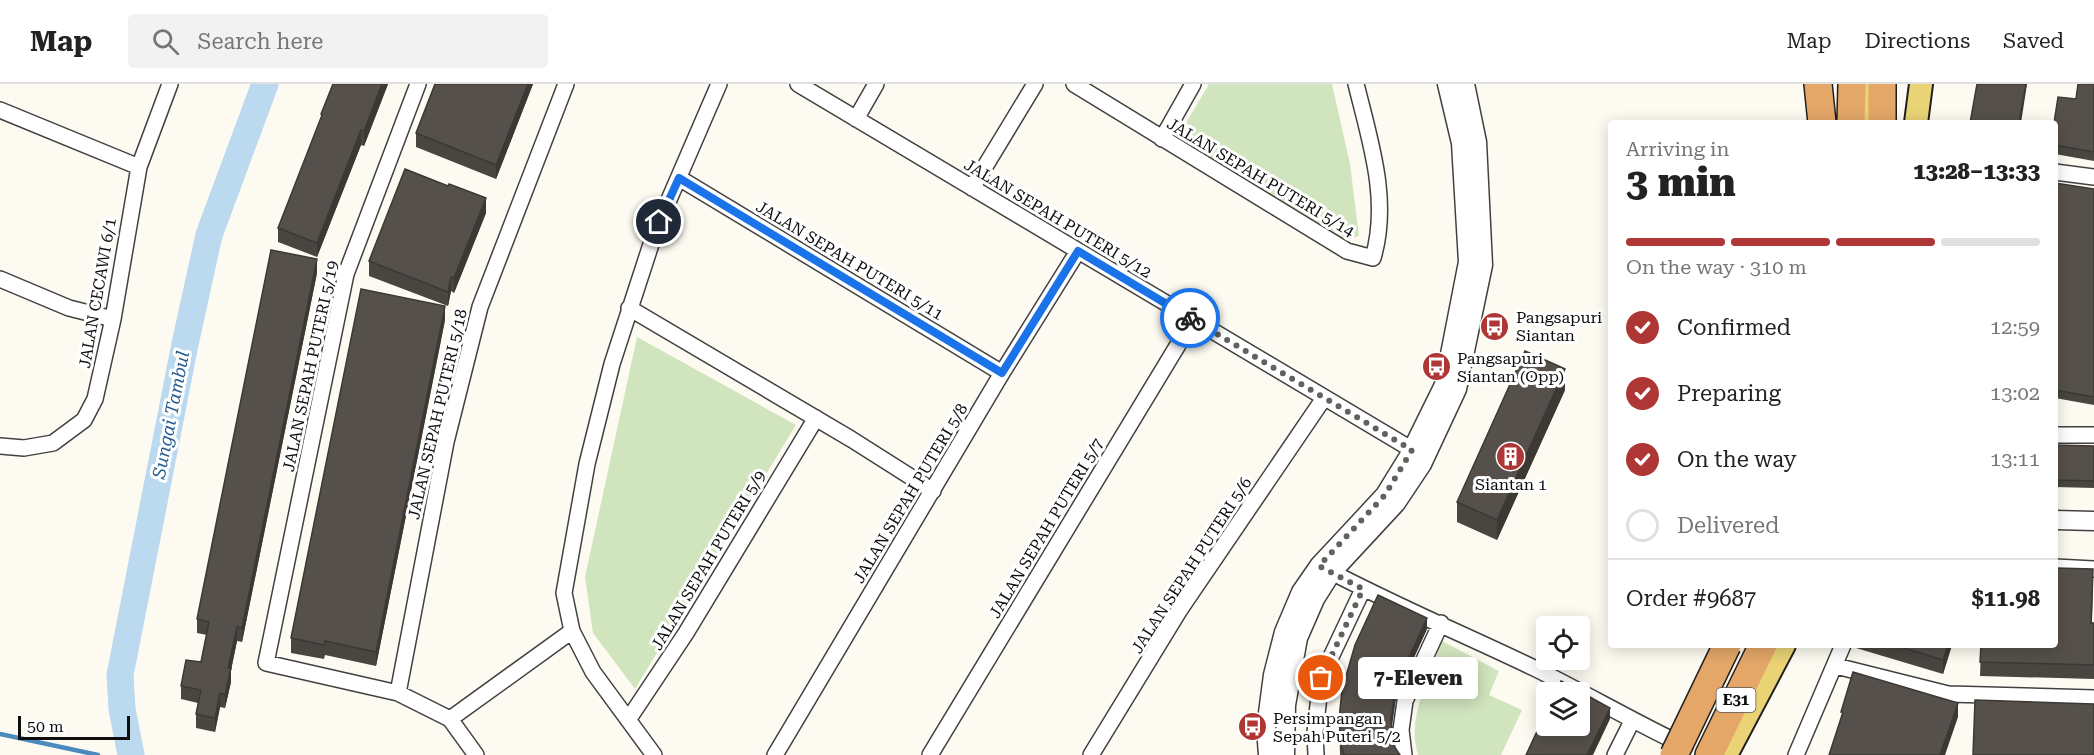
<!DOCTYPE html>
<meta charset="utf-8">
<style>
body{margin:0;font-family:"Roboto Serif",serif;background:#f2f2f2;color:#222;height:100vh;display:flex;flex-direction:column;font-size:22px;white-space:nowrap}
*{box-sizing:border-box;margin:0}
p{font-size:20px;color:#767676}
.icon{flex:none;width:33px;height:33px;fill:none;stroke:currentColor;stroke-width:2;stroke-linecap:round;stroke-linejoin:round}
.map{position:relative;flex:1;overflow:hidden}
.details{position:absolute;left:1608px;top:36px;width:450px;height:528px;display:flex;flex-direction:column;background:#fff;border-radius:6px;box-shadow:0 3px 15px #0003}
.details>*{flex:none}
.tools{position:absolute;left:1536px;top:532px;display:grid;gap:12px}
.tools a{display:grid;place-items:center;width:54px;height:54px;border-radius:6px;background:#fff;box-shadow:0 3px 15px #0003;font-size:30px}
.scale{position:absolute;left:18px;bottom:15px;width:112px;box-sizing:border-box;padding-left:6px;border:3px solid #0e0e0e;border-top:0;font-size:16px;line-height:21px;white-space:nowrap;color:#0e0e0e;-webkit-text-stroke:4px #fff;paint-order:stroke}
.pin{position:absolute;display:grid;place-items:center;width:51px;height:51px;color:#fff;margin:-26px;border:3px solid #fff;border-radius:50%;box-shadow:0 2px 6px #0007}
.courier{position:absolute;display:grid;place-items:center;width:60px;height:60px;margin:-30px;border:4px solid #1a73e8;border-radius:50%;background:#fff;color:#222;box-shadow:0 2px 8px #0007}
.bubble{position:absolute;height:42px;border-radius:6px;background:#fff;box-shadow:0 3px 15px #0003;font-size:20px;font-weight:800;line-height:42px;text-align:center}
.overview em{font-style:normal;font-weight:800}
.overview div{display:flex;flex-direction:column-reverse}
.overview{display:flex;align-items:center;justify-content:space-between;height:102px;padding:0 18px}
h1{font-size:39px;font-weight:800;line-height:45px}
.bar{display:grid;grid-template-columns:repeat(4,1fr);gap:9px 6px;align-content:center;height:72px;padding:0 18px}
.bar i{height:8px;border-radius:4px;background:#e0e0e0}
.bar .active{background:#ae3635}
.bar p{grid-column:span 4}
.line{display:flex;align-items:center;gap:15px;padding:0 18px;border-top:2px solid #e0e0e0}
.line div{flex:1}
ol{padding:0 18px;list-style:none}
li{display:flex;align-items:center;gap:18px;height:66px}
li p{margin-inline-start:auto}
li .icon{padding:6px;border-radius:50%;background:#ae3635;color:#fff;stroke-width:4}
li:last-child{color:#767676}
li i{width:33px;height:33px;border:3px solid #e0e0e0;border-radius:50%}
header{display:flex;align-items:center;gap:36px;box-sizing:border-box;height:84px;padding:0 30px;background:#fff;border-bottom:2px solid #e0e0e0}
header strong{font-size:28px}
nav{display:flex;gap:33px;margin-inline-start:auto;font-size:21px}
.search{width:420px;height:54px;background:#f2f2f2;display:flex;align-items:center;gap:15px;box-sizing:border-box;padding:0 21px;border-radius:6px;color:#767676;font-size:22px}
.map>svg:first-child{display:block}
.park{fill:#d0e4be}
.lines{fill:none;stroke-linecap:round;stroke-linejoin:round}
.stream{stroke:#4a8abe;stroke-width:4.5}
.river{stroke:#bbd9ef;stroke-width:27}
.minor-casing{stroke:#414141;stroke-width:18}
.tertiary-casing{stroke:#414141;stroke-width:21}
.primary-casing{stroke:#1f1f1f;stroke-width:26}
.motorway-casing{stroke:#1f1f1f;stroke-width:30}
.minor{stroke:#fff;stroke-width:15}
.tertiary{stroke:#fff;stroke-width:18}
.primary{stroke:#e9d375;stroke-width:22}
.motorway{stroke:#e4a768;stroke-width:27}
.motorway-bridge-casing{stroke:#1f1f1f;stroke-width:30;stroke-linecap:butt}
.motorway-bridge{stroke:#e4a768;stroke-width:27}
.wall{fill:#494540}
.shaded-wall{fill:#3c3834}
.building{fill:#55504b;stroke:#3c3834;stroke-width:1.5}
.done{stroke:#62615d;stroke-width:6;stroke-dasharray:0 10.8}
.route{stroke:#1a73e8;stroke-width:8}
.labels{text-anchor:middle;stroke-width:6;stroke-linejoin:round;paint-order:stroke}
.shield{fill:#fff;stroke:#565656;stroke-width:1.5}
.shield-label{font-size:15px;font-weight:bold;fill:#0e0e0e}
.street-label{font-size:16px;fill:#0e0e0e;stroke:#fff}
.poi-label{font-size:16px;fill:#0e0e0e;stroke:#fff;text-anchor:start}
.water-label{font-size:18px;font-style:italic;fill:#255d92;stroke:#fff}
</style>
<header>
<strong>Map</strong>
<div class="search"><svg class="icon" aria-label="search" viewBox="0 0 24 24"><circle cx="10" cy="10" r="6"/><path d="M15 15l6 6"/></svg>Search here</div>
<nav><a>Map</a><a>Directions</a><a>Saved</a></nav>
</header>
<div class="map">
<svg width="2094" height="671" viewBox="0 0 2094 671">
<rect width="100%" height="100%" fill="#fdfbf1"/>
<!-- park -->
<path class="park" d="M1209,0h123l18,80 9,72 -15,5 -168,-101z
M637,253l159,88 -161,264 -42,-56 -8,-56z
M1442,557l57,30 -10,24 33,15 -21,45h-83c-12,-37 12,-79 24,-114z"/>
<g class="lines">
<!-- stream -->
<path class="stream" d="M0,650l98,21"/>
<!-- river -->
<path class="river" d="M131,671l-9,-46 -2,-34 65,-331 24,-109 56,-151"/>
<defs>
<path id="minor" d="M418,0l-72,190 -80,389 132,30 52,26 26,36
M798,0l623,371
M1074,0l273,167 26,7c17,-58 -3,-117 -17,-174
M0,26l139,57
M856,35l20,-35
M1162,55l31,-55
M2055,88l39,5
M679,94l323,195
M972,104l63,-104
M0,195l69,29 44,11
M629,224l222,131 82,52
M2055,351h39
M0,362l24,2 29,-5 31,-23 11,-21 18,-80 26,-152 31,-83
M1322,483c69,37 141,67 212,101 51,25 100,54 151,78
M2055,483l39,2
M1836,582l112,28 146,4
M398,609l48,-251 34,-135 86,-223
M450,635l122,-88
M628,636l58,-87 130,-215
M654,671l-61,-83 -21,-41 -8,-38 23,-129 25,-100 43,-132 64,-148
M775,671l227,-382 76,-122
M930,671l263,-435
M1091,671l88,-144 145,-213
M1316,671l-1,-23 6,-54 42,-89
M1404,671l-3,-25 4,-29 36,-78
M1615,671l17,-34
M1796,671l47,-110"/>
<path id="tertiary" d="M2055,436l39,1
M1268,671l-2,-27 7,-53 11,-43 17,-40 18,-26 66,-71 24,-39 35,-71 24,-123 -7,-119 -14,-59
M1285,671l1,-50 12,-67 17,-39 17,-27 64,-69 26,-39 35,-75 26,-124 -6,-123 -12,-58"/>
<path id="primary" d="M1864,39l6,-39
M1916,39l5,-39
M1726,671l58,-110"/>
<path id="motorway" d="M1818,0l4,39
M1882,0v39
M1851,39l1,-39
M1709,671l54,-110"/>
</defs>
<!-- minor casing -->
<use href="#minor" class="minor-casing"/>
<!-- tertiary casing -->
<use href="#tertiary" class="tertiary-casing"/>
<!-- primary casing -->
<use href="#primary" class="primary-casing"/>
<!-- motorway casing -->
<use href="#motorway" class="motorway-casing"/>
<!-- minor -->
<use href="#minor" class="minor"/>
<!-- tertiary -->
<use href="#tertiary" class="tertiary"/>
<!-- primary -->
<use href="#primary" class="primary"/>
<!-- motorway -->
<use href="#motorway" class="motorway"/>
<defs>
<path id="motorway-bridge" d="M1674,671l53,-110"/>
</defs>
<!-- motorway-bridge casing -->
<use href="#motorway-bridge" class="motorway-bridge-casing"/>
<!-- motorway-bridge -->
<use href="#motorway-bridge" class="motorway-bridge"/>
</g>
<!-- wall -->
<path class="wall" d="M333,0h55l-24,62 -3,-1 -44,112 -39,-15v-14l43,-109v-5z
M533,0l-37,95 -80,-32v-14z
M2094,0v77l-39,-7v-31l21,-24z
M2055,99l39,6v216l-39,-7z
M486,129l-32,80 -3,-2 -3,15 -79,-30v-15z
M317,189l-75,369 -5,-1 -6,29v12l-6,26 -5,-1 -5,25 -19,-4v-14l2,-11 -17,-4v-13l20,-24 6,-27 -10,-2v-14z
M445,236l-69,346 -51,-11 -1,4 -33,-6v-15z
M1565,306l-68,150 -40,-18v-20z
M2055,361l39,1v42l-39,-1z
M2093,500l-1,39h2v56l-114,-3 1,-31z
M1427,545l-31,68 -4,29 2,20 6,9h-60l-1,-36z
M1856,561h96l-9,29 -87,-26z"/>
<!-- shaded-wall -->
<path class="shaded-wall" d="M382,0h6l-24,62v-15z
M528,0h5l-37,95v-14z
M2026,0h1l-6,39h-2z
M361,46v15l-44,112v-14z
M486,114v15l-32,80v-15z
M317,175v14l-75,369v-14z
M451,193v14l-3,15v-14z
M445,222v14l-69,346v-14z
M1565,285v21l-68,150v-20z
M1427,534v11l-31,68 -5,34v-11l5,-34z
M237,543v14l-6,29v12l-6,26v-13l3,-27z
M1948,561h4l-9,29v-14z
M220,609v14l-5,25v-14z
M1958,619v14l-13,38h-5z
M1610,624v11l-17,36h-6z"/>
<!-- building -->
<path class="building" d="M333,0h49l-18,47 -3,-1 -44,113 -39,-15 44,-113 -1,-1z
M435,0h93l-32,81 -80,-32z
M1977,0h49l-7,39h-49z
M2078,0h16v68l-39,-7v-22h-1l4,-26 18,2z
M405,85l43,17 1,-2 37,14 -32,80 -3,-1 -3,15 -79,-31z
M2055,99l39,6v208l-39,-7z
M271,166l46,9 -75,369 -5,-1 -9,41h3l-6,27 -5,-2 -5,25 -19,-4 5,-24 -20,-4 5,-26 15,2 8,-40 -12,-3z
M361,205l84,17 -69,346 -51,-11 -1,4 -33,-7z
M1525,267l40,18 -68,151 -40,-18z
M2055,361l39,1v35l-39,-1z
M2055,484l38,1 -2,54h3v42l-114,-3 1,-17h74z
M1378,511l49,23 -31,68 -5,34 3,26 6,9h-56l-3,-9 -2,-27 3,-29 13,-45z
M1894,561h54l-5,15z
M1853,588l105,31 -18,52h-111l14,-43h-2z
M1561,597l49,27 -23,47h-61l20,-43v14h34v-33h-25z
M1975,616l119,4v51h-121z"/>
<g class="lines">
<!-- done -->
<path class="done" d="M1190,234l222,132 -27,45 -66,71 44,23 -42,89"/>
<!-- route -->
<path class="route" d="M659,138l20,-44 323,195 76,-122 112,67"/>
</g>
<!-- icons -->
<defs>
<symbol id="bus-disc" viewBox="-11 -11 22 22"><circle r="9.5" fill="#ae3635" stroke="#fff"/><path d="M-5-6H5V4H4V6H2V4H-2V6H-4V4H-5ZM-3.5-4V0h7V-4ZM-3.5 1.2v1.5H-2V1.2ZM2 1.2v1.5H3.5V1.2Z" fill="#fff"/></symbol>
<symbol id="building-disc" viewBox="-11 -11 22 22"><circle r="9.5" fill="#ae3635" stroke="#fff"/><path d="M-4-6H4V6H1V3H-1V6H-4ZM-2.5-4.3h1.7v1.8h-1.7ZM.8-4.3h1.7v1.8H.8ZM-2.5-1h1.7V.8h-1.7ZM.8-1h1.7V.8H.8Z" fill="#fff"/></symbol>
</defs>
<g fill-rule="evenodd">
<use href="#bus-disc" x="1478" y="226" width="33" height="33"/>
<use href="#bus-disc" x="1420" y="266" width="33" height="33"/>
<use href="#building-disc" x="1494" y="356" width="33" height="33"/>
<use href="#bus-disc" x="1236" y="626" width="33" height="33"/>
</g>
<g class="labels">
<!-- shield labels -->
<rect class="shield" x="1716.5" y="604" width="39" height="24" rx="4.5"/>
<g class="shield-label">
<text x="1736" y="621">E31</text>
</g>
<!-- street labels -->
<g class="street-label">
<text transform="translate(1261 93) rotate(31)" y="6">JALAN SEPAH PUTERI 5/14</text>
<text transform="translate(1058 134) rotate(31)" y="6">JALAN SEPAH PUTERI 5/12</text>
<text transform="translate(850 176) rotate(31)" y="6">JALAN SEPAH PUTERI 5/11</text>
<text transform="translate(97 209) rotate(-80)" y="6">JALAN CECAWI 6/1</text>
<text transform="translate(310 282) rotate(-78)" y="6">JALAN SEPAH PUTERI 5/19</text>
<text transform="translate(437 330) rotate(-77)" y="6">JALAN SEPAH PUTERI 5/18</text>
<text transform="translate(910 409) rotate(-59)" y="6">JALAN SEPAH PUTERI 5/8</text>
<text transform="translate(1046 444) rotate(-59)" y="6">JALAN SEPAH PUTERI 5/7</text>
<text transform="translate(708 476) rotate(-59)" y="6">JALAN SEPAH PUTERI 5/9</text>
<text transform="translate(1191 481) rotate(-57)" y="6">JALAN SEPAH PUTERI 5/6</text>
</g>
<!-- poi labels -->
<g class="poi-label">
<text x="1516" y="239">Pangsapuri<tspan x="1516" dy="18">Siantan</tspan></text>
<text x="1457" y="280">Pangsapuri<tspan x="1457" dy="18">Siantan (Opp)</tspan></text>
<text x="1511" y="406" text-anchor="middle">Siantan 1</text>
<text x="1273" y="640">Persimpangan<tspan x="1273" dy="18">Sepah Puteri 5/2</tspan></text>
</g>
<!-- water labels -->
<g class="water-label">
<text transform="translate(171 331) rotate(-79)" y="6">Sungai Tambul</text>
</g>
</g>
</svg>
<div class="tools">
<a><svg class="icon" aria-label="locate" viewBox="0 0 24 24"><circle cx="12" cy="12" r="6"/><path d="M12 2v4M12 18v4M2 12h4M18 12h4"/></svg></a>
<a><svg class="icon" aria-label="layers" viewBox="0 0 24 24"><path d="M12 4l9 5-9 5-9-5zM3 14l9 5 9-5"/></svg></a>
</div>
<div class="scale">50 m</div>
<div class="pin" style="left:1321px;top:594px;background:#ea580c"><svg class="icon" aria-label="bag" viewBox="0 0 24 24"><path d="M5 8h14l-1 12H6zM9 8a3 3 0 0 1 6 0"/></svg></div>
<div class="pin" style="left:659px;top:138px;background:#1f2937"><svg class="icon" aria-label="home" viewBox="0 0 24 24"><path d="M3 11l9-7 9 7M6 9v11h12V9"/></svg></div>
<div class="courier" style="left:1190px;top:234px"><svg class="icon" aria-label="bike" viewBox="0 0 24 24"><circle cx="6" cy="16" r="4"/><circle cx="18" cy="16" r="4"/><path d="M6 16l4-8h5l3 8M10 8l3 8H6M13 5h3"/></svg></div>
<div class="bubble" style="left:1358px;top:573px;width:120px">7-Eleven</div>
<section class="details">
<div class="overview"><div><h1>3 min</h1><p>Arriving in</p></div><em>13:28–13:33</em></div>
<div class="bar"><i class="active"></i><i class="active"></i><i class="active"></i><i></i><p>On the way · 310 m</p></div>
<ol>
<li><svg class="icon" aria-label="check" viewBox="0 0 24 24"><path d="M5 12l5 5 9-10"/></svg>Confirmed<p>12:59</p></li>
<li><svg class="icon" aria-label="check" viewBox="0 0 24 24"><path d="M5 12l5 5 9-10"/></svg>Preparing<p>13:02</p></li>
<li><svg class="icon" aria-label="check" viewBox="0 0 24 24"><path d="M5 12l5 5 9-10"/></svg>On the way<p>13:11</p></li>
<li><i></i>Delivered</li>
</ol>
<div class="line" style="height:78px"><div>Order #9687</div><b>$11.98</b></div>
</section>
</div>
